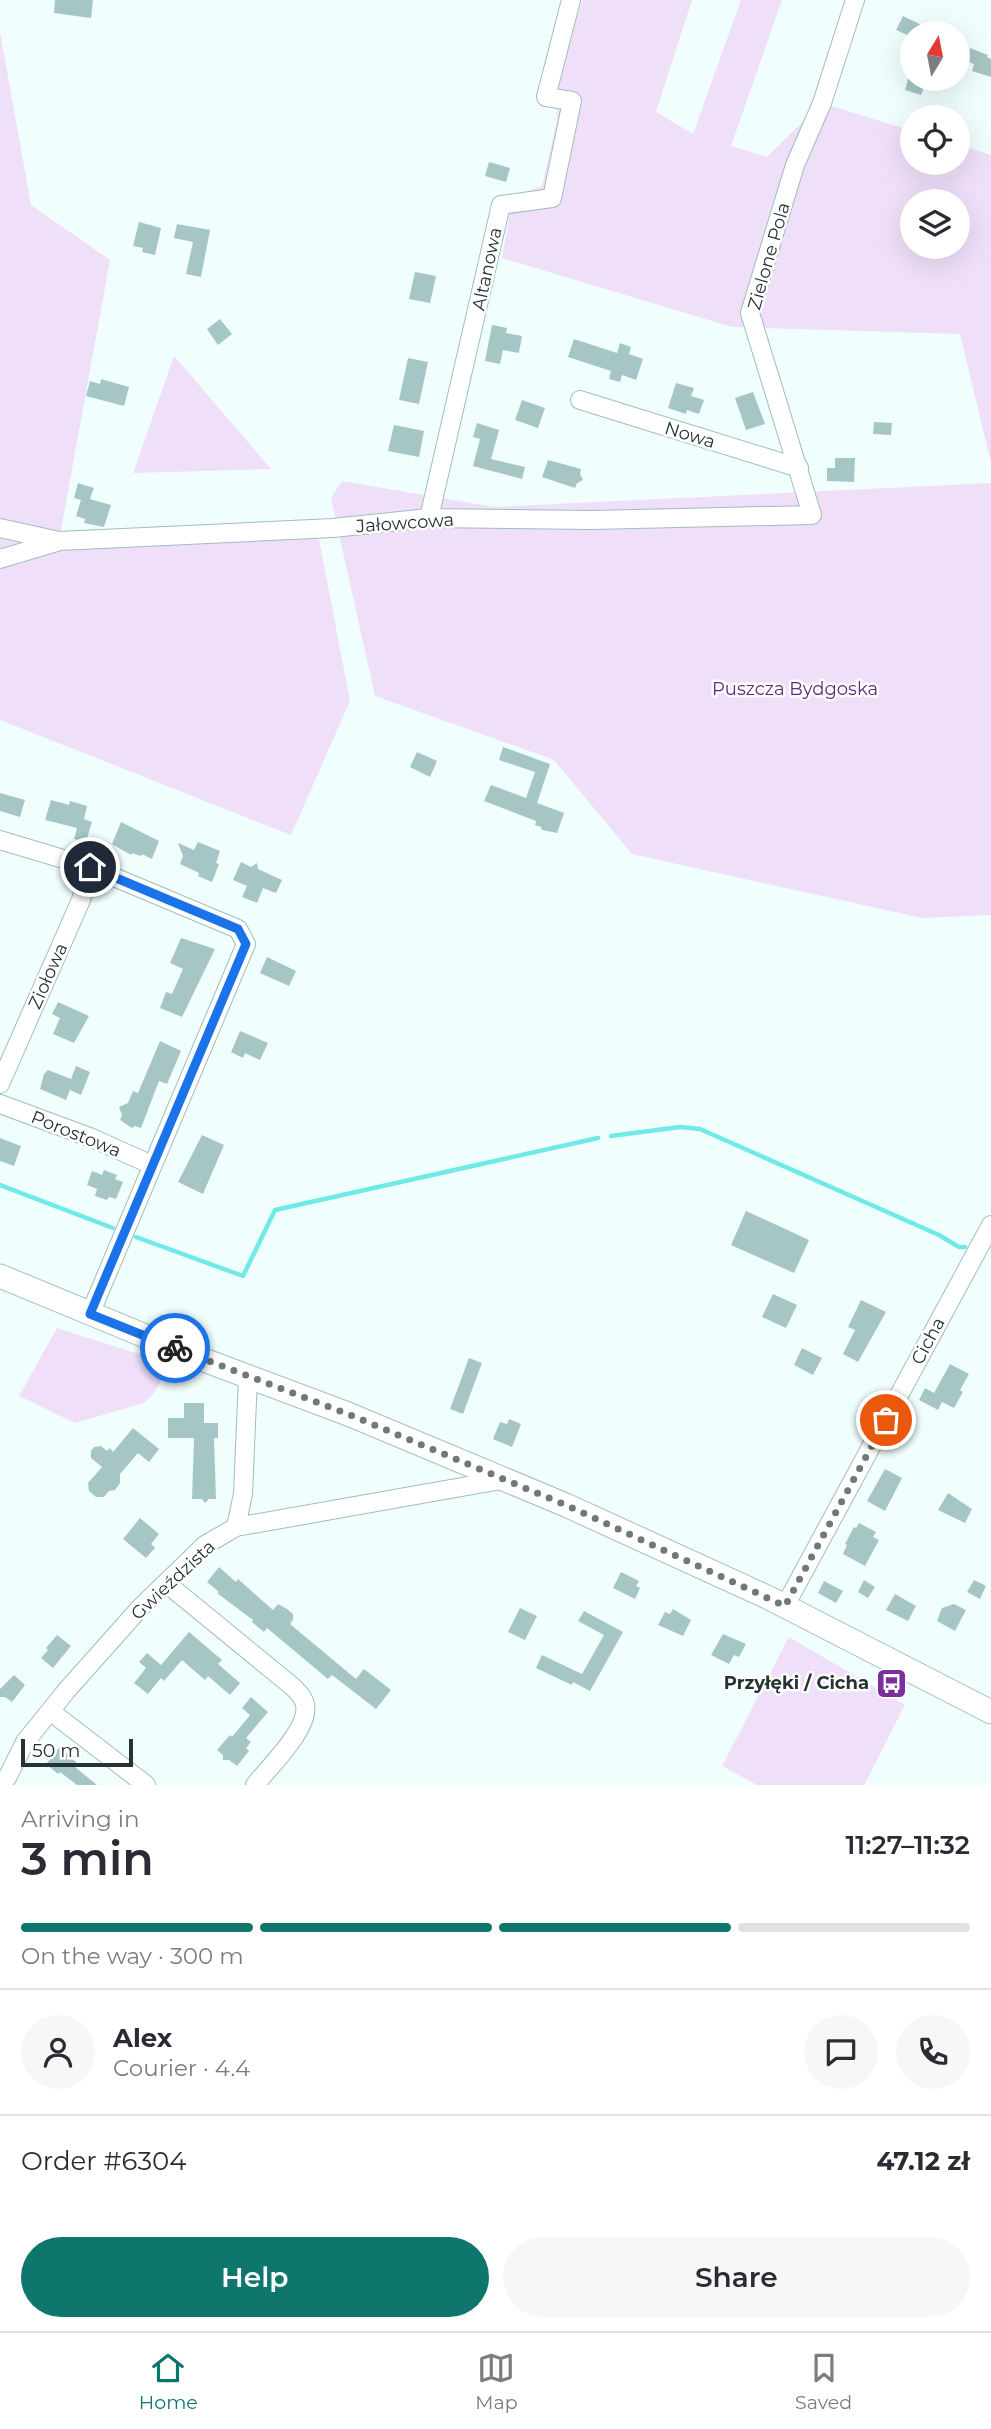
<!DOCTYPE html>
<meta charset="utf-8">
<style>
body{margin:0;font-family:Montserrat,sans-serif;background:#f7f7f7;color:#2b2b33;height:100vh;display:flex;flex-direction:column;font-size:26px;white-space:nowrap}
*{box-sizing:border-box;margin:0}
p{font-size:23px;color:#7c7c81}
.icon{flex:none;width:38px;height:38px;fill:none;stroke:currentColor;stroke-width:2;stroke-linecap:round;stroke-linejoin:round}
.map{position:relative;height:1785px;overflow:hidden}
.side{display:flex;flex-direction:column;background:#fff;flex:1}
.side>*{flex:none}
.needle{width:46px;rotate:10deg}
.tools{position:absolute;left:900px;top:21px;display:grid;gap:14px}
.tools a{display:grid;place-items:center;width:70px;height:70px;border-radius:50%;background:#fff;box-shadow:0 7px 28px #0002;font-size:35px}
.scale{position:absolute;left:21px;bottom:18px;width:112px;box-sizing:border-box;padding-left:7px;border:4px solid #263332;border-top:0;font-size:19px;line-height:24px;white-space:nowrap;color:#263332;-webkit-text-stroke:5px #fff;paint-order:stroke}
.pin{position:absolute;display:grid;place-items:center;width:60px;height:60px;color:#fff;margin:-30px;border:4px solid #fff;border-radius:50%;box-shadow:0 2px 7px #0007}
.courier{position:absolute;display:grid;place-items:center;width:70px;height:70px;margin:-35px;border:5px solid #1a73e8;border-radius:50%;background:#fff;color:#222;box-shadow:0 2px 9px #0007}
.headline em{font-style:normal;font-weight:600}
.headline div{display:flex;flex-direction:column-reverse}
.headline{display:flex;align-items:center;justify-content:space-between;height:119px;padding:0 21px}
h1{font-size:46px;font-weight:600;line-height:52px}
.bar{display:grid;grid-template-columns:repeat(4,1fr);gap:10px 7px;align-content:center;height:84px;padding:0 21px}
.bar i{height:9px;border-radius:5px;background:#e1e1e2}
.bar .on{background:#0f766e}
.bar p{grid-column:span 4}
.line{display:flex;align-items:center;gap:18px;padding:0 21px;border-top:2px solid #e1e1e2}
.line div{flex:1}
.round{display:grid;place-items:center;flex:none;width:74px;height:74px;border-radius:37px;background:#f7f7f7}
.button{display:flex;gap:14px;margin-top:auto;padding:14px 21px}
.button a{flex:1;height:80px;border-radius:42px;background:#0f766e;color:#fff;font-size:28px;font-weight:600;line-height:80px;text-align:center}
.button a+a{background:#f7f7f7;color:#2b2b33}
.tabs{display:flex;justify-content:space-around;align-items:center;height:98px;border-top:2px solid #e1e1e2;background:#fff;font-size:19px;color:#7c7c81}
.tabs a{display:grid;justify-items:center;gap:4px}
.tabs .on{color:#0f766e}
.map>svg:first-child{display:block}
.green{fill:#f0dff9;fill-rule:evenodd}
.lines{fill:none;stroke-linecap:round;stroke-linejoin:round}
.stream{stroke:#6feae7;stroke-width:4.5}
.building{fill:#a6c6c5}
.minor-casing{stroke:#9fbebd;stroke-width:20}
.tertiary-casing{stroke:#9fbebd;stroke-width:25}
.minor{stroke:#fff;stroke-width:18}
.tertiary{stroke:#fff;stroke-width:23}
.done{stroke:#6d7a79;stroke-width:7;stroke-dasharray:0 12.6}
.route{stroke:#1a73e8;stroke-width:9}
.labels{text-anchor:middle;stroke-width:5;stroke-linejoin:round;paint-order:stroke}
.street-label{font-size:18px;fill:#263332;stroke:#fff}
.park-label{font-size:18px;fill:#62287a;stroke:#fff}
.poi-label{font-size:18px;font-weight:bold;fill:#263332;stroke:#fff;text-anchor:end}
</style>
<div class="map">
<svg width="991" height="1785" viewBox="0 0 991 1785">
<rect width="100%" height="100%" fill="#f1fefe"/>
<!-- green -->
<path class="green" d="M582,0h110l-36,112 37,22 48,-134h41l-51,146 36,11 55,-54 90,28v32h45v-19l34,11v308l-31,-129 -228,-7 -230,-69 11,-62 29,-10 15,-65 -2,-34zM912,201h45v46h-45z
M0,32l31,173 79,55 -51,281 259,-7 32,167 -59,134 -291,-115z
M174,356l97,113 -138,4z
M342,481l152,26 497,-24v432l-69,3 -290,-64 -78,-94 -179,-64 -44,-198z
M57,1328l110,35 1,5 -14,25 -10,10 -69,20 -56,-27z
M789,1637l116,68 -41,80h-107l-35,-19z"/>
<g class="lines">
<!-- stream -->
<path class="stream" d="M611,1136l69,-9 20,2 239,106 20,12h6
M0,1185l113,43
M136,1237l107,39 32,-66 323,-72"/>
</g>
<!-- building -->
<path class="building" d="M55,0h38l-2,18 -37,-5z
M903,16l8,4 29,13h-28v4l-16,-7z
M970,48l18,7 -1,2 4,2v18l-19,-6 2,-7 -9,-3z
M908,79h19l-6,16 -16,-5z
M489,162l21,6 -4,14 -21,-6z
M139,222l22,6 -6,27 -13,-3 1,-4 -10,-2z
M177,224l33,6 -9,47 -15,-3 7,-32 -19,-4z
M415,272l21,4 -6,27 -21,-4z
M220,319l12,15 -14,11 -11,-16z
M492,325l15,3 -1,5 16,3 -3,17 -16,-3 -3,14 -15,-3z
M574,339l43,14 3,-10 11,4 -2,7 14,5 -7,21 -14,-5 -2,7 -11,-3 2,-8 -43,-14z
M408,358l20,4 -9,42 -20,-4z
M101,379l28,8 -5,19 -38,-10 4,-15 10,3z
M676,383l18,5 -3,8 13,4 -5,14 -12,-4 -1,4 -18,-6z
M753,392l12,32 -19,6 -11,-32z
M522,400l23,8 -7,20 -23,-8z
M874,422l18,1 -1,12 -18,-1z
M477,423l22,7 -8,29 34,8 -3,12 -49,-13 7,-27 -7,-2z
M394,425l30,6 -5,26 -31,-6z
M835,458h20l-1,24 -27,-1v-13h8z
M548,460l33,9 -1,5 3,6 -6,3 -2,5 -33,-11z
M78,483l16,5 -4,11 21,6 -7,22 -20,-4 1,-4 -9,-3 5,-16 -7,-2z
M503,747l47,17 -13,39 27,10 -7,20 -15,-3 -1,-3 -6,-2 1,-4 -52,-20 7,-16 35,13 9,-26 -36,-12z
M417,752l20,9 -7,16 -20,-10z
M0,793l25,7 -5,17 -20,-6z
M51,800l18,5 1,-4 17,5 -3,13 8,3 -6,20 -12,-3 3,-11 -32,-8z
M121,822l38,19 -7,18 -10,-5 -1,2 -9,-3 -1,2 -19,-11z
M198,842l22,9 -4,12 3,1 -7,18 -14,-6 1,-3 -19,-9 3,-8 -5,-13 16,7z
M241,862l10,5 6,-4 1,6 24,11 -6,13 -13,-5 -6,15 -15,-6 5,-11 -14,-6z
M181,938l34,11 -33,68 -22,-9 6,-16 6,2 11,-25 -13,-6z
M267,957l29,14 -7,15 -29,-13z
M58,1002l31,14 -15,27 -21,-9 7,-16 -8,-4z
M240,1031l28,12 -8,17 -15,-7 -2,5 -12,-6z
M160,1041l21,10 -14,33 -8,-3 -18,47 -6,-2 -3,2 -12,-8 2,-5 -3,-8 9,-4 5,-12 5,2z
M76,1066l14,6 -9,23 -11,-5 -4,10 -26,-11 4,-15 4,-4 23,9z
M202,1135l22,10 -21,49 -25,-12z
M0,1138l21,8 -7,20 -14,-5z
M104,1170l13,5 -2,4 8,3 -7,17 -7,-2 -2,3 -12,-4 2,-7 -10,-4 5,-14 10,4z
M746,1211l63,29 -15,33 -63,-28z
M773,1294l24,11 -11,23 -24,-11z
M861,1300l25,12 -28,50 -15,-8 12,-24 -7,-3z
M802,1348l20,10 -9,17 -19,-10z
M469,1358l13,5 -19,51 -13,-5z
M950,1364l19,10 -9,16 3,2 -9,16 -12,-6 -4,8 -19,-10 6,-12 9,5z
M184,1403h20v20h14v15h-4l2,61h-7l-4,4 -3,-4h-10l2,-61h-26v-20h16z
M509,1419l12,5 -9,23 -19,-8 7,-17 7,2z
M133,1428l26,21 -10,13 -11,-9 -18,21v9l-5,7 -6,1 -5,6h-8l-7,-6 -1,-8 14,-16 -11,-9v-7l3,-4 7,-1 6,5 3,-3 3,4z
M885,1469l17,9 -17,33 -18,-10z
M948,1493l24,16 -7,14 -27,-13z
M140,1518l19,16 -8,10 4,4 -9,10 -23,-19z
M859,1523l17,9 -3,5 6,3 -14,26 -22,-12 4,-9 -2,-1 9,-17 2,1z
M219,1567l17,15 2,-3 35,31 5,-6 9,5 6,5v6l-3,4 66,55 8,-10 27,21 -15,19 -44,-34 -4,4 -61,-51 -3,4 -12,-10 1,-2 -36,-27 2,-1 -12,-10z
M621,1572l18,9 -3,5 4,2 -5,11 -22,-11z
M864,1580l11,7 -7,11 -10,-6z
M974,1580l12,6 -6,13 -13,-7z
M824,1581l19,10 -7,12 -18,-10z
M895,1594l21,12 -8,15 -22,-11z
M954,1604l12,6 -11,21 -18,-10 5,-13z
M520,1608l17,8 -12,24 -17,-8z
M673,1609l18,11 -8,16 -25,-11 7,-13 5,2z
M584,1611l39,21 -33,59 -17,-9 -1,3 -36,-17 6,-13 40,19 22,-39 -26,-14z
M189,1632l33,28 -4,4 22,19 -10,12 -22,-19 -3,4 -23,-20 -18,21 -3,-3 -13,16 -14,-11 12,-15 -7,-6 8,-9 14,12z
M723,1634l23,10 -7,13 -5,-2 -5,9 -18,-9z
M57,1635l14,11 -18,22 -12,-10 7,-8 -2,-2z
M14,1675l11,10 -13,17 -7,-5h-5v-8z
M251,1697l17,15 -22,26 5,4 -5,6 3,3 -12,15 -8,-6h-6v-5l-6,-5 13,-15 2,2 18,-22 -8,-7z
M60,1747l18,17 -3,3 22,18h-20l-17,-13 -2,2 -12,-10z"/>
<g class="lines">
<defs>
<path id="minor" d="M580,400l219,68
M429,518l72,-313 51,-7 20,-97 -26,-4 25,-97
M0,528l59,13 274,-13 96,-10 163,2 220,-5 -62,-202 45,-148 27,-62 33,-103
M0,559l57,-17
M0,840l90,27 148,62 8,15 -156,370
M0,1084l81,-184 9,-33
M0,1104l92,34 60,27
M236,1527l7,-33 5,-117
M166,1583l127,104c5,5 11,11 12,18 5,23 -36,62 -50,80
M785,1606l206,-381
M50,1711l96,74
M1,1785l7,-9 17,-34 42,-52 73,-82 65,-63 31,-18 265,-47"/>
<path id="tertiary" d="M0,1276l196,81 152,57 220,92 201,92 222,114"/>
</defs>
<!-- minor casing -->
<use href="#minor" class="minor-casing"/>
<!-- tertiary casing -->
<use href="#tertiary" class="tertiary-casing"/>
<!-- minor -->
<use href="#minor" class="minor"/>
<!-- tertiary -->
<use href="#tertiary" class="tertiary"/>
</g>
<g class="lines">
<!-- done -->
<path class="done" d="M175,1348l173,66 220,92 217,100 101,-186"/>
<!-- route -->
<path class="route" d="M90,867l148,62 8,15 -156,370 85,34"/>
</g>
<!-- icons -->
<defs>
<symbol id="bus-square" viewBox="-11 -11 22 22"><rect x="-9" y="-9" width="18" height="18" rx="4" fill="#7d2e9e" stroke="#fff"/><path d="M-5-6H5V4H4V6H2V4H-2V6H-4V4H-5ZM-3.5-4V0h7V-4ZM-3.5 1.2v1.5H-2V1.2ZM2 1.2v1.5H3.5V1.2Z" fill="#fff"/></symbol>
</defs>
<g fill-rule="evenodd">
<use href="#bus-square" x="874" y="1666" width="35" height="35"/>
</g>
<g class="labels">
<!-- street labels -->
<g class="street-label">
<text transform="translate(769 256) rotate(-74)" y="6">Zielone Pola</text>
<text transform="translate(487 269) rotate(-78)" y="6">Altanowa</text>
<text transform="translate(690 435) rotate(17)" y="6">Nowa</text>
<text transform="translate(405 523) rotate(-4)" y="6">Jałowcowa</text>
<text transform="translate(48 976) rotate(-66)" y="6">Ziołowa</text>
<text transform="translate(76 1134) rotate(22)" y="6">Porostowa</text>
<text transform="translate(928 1341) rotate(-62)" y="6">Cicha</text>
<text transform="translate(173 1580) rotate(-43)" y="6">Gwieździsta</text>
</g>
<!-- park labels -->
<g class="park-label">
<text x="795" y="695">Puszcza Bydgoska</text>
</g>
<!-- poi labels -->
<g class="poi-label">
<text x="869" y="1689">Przyłęki / Cicha</text>
</g>
</g>
</svg>
<div class="tools">
<a><svg class="needle" viewBox="-14 -14 28 28"><path d="M0-13l5 13h-10z" fill="#e53935"/><path d="M0 13l5-13h-10z" fill="#7c7c81"/></svg></a>
<a><svg class="icon" aria-label="locate" viewBox="0 0 24 24"><circle cx="12" cy="12" r="6"/><path d="M12 2v4M12 18v4M2 12h4M18 12h4"/></svg></a>
<a><svg class="icon" aria-label="layers" viewBox="0 0 24 24"><path d="M12 4l9 5-9 5-9-5zM3 14l9 5 9-5"/></svg></a>
</div>
<div class="scale">50 m</div>
<div class="pin" style="left:886px;top:1420px;background:#ea580c"><svg class="icon" aria-label="bag" viewBox="0 0 24 24"><path d="M5 8h14l-1 12H6zM9 8a3 3 0 0 1 6 0"/></svg></div>
<div class="pin" style="left:90px;top:867px;background:#1f2937"><svg class="icon" aria-label="home" viewBox="0 0 24 24"><path d="M3 11l9-7 9 7M6 9v11h12V9"/></svg></div>
<div class="courier" style="left:175px;top:1348px"><svg class="icon" aria-label="bike" viewBox="0 0 24 24"><circle cx="6" cy="16" r="4"/><circle cx="18" cy="16" r="4"/><path d="M6 16l4-8h5l3 8M10 8l3 8H6M13 5h3"/></svg></div>
</div>
<section class="side">
<div class="headline"><div><h1>3 min</h1><p>Arriving in</p></div><em>11:27–11:32</em></div>
<div class="bar"><i class="on"></i><i class="on"></i><i class="on"></i><i></i><p>On the way · 300 m</p></div>
<div class="line" style="height:126px"><a class="round"><svg class="icon" aria-label="person" viewBox="0 0 24 24"><circle cx="12" cy="8" r="4"/><path d="M4 21q1-7 8-7t8 7"/></svg></a><div><b>Alex</b><p>Courier · 4.4</p></div><a class="round"><svg class="icon" aria-label="chat" viewBox="0 0 24 24"><path d="M4 5h16v11H9l-5 4z"/></svg></a><a class="round"><svg class="icon" aria-label="phone" viewBox="0 0 24 24"><path d="M5 4h4l2 5-3 2q2 4 5 5l2-3 5 2v4C11 20 4 13 5 4z"/></svg></a></div>
<div class="line" style="height:91px"><div>Order #6304</div><b>47.12 zł</b></div>
<div class="button"><a>Help</a><a>Share</a></div>
</section>
<nav class="tabs">
<a class="on"><svg class="icon" aria-label="home" viewBox="0 0 24 24"><path d="M3 11l9-7 9 7M6 9v11h12V9"/></svg>Home</a>
<a><svg class="icon" aria-label="map" viewBox="0 0 24 24"><path d="M3 6l6-2 6 2 6-2v14l-6 2-6-2-6 2zM9 4v14M15 6v14"/></svg>Map</a>
<a><svg class="icon" aria-label="saved" viewBox="0 0 24 24"><path d="M7 4h10v16l-5-4-5 4z"/></svg>Saved</a>
</nav>
